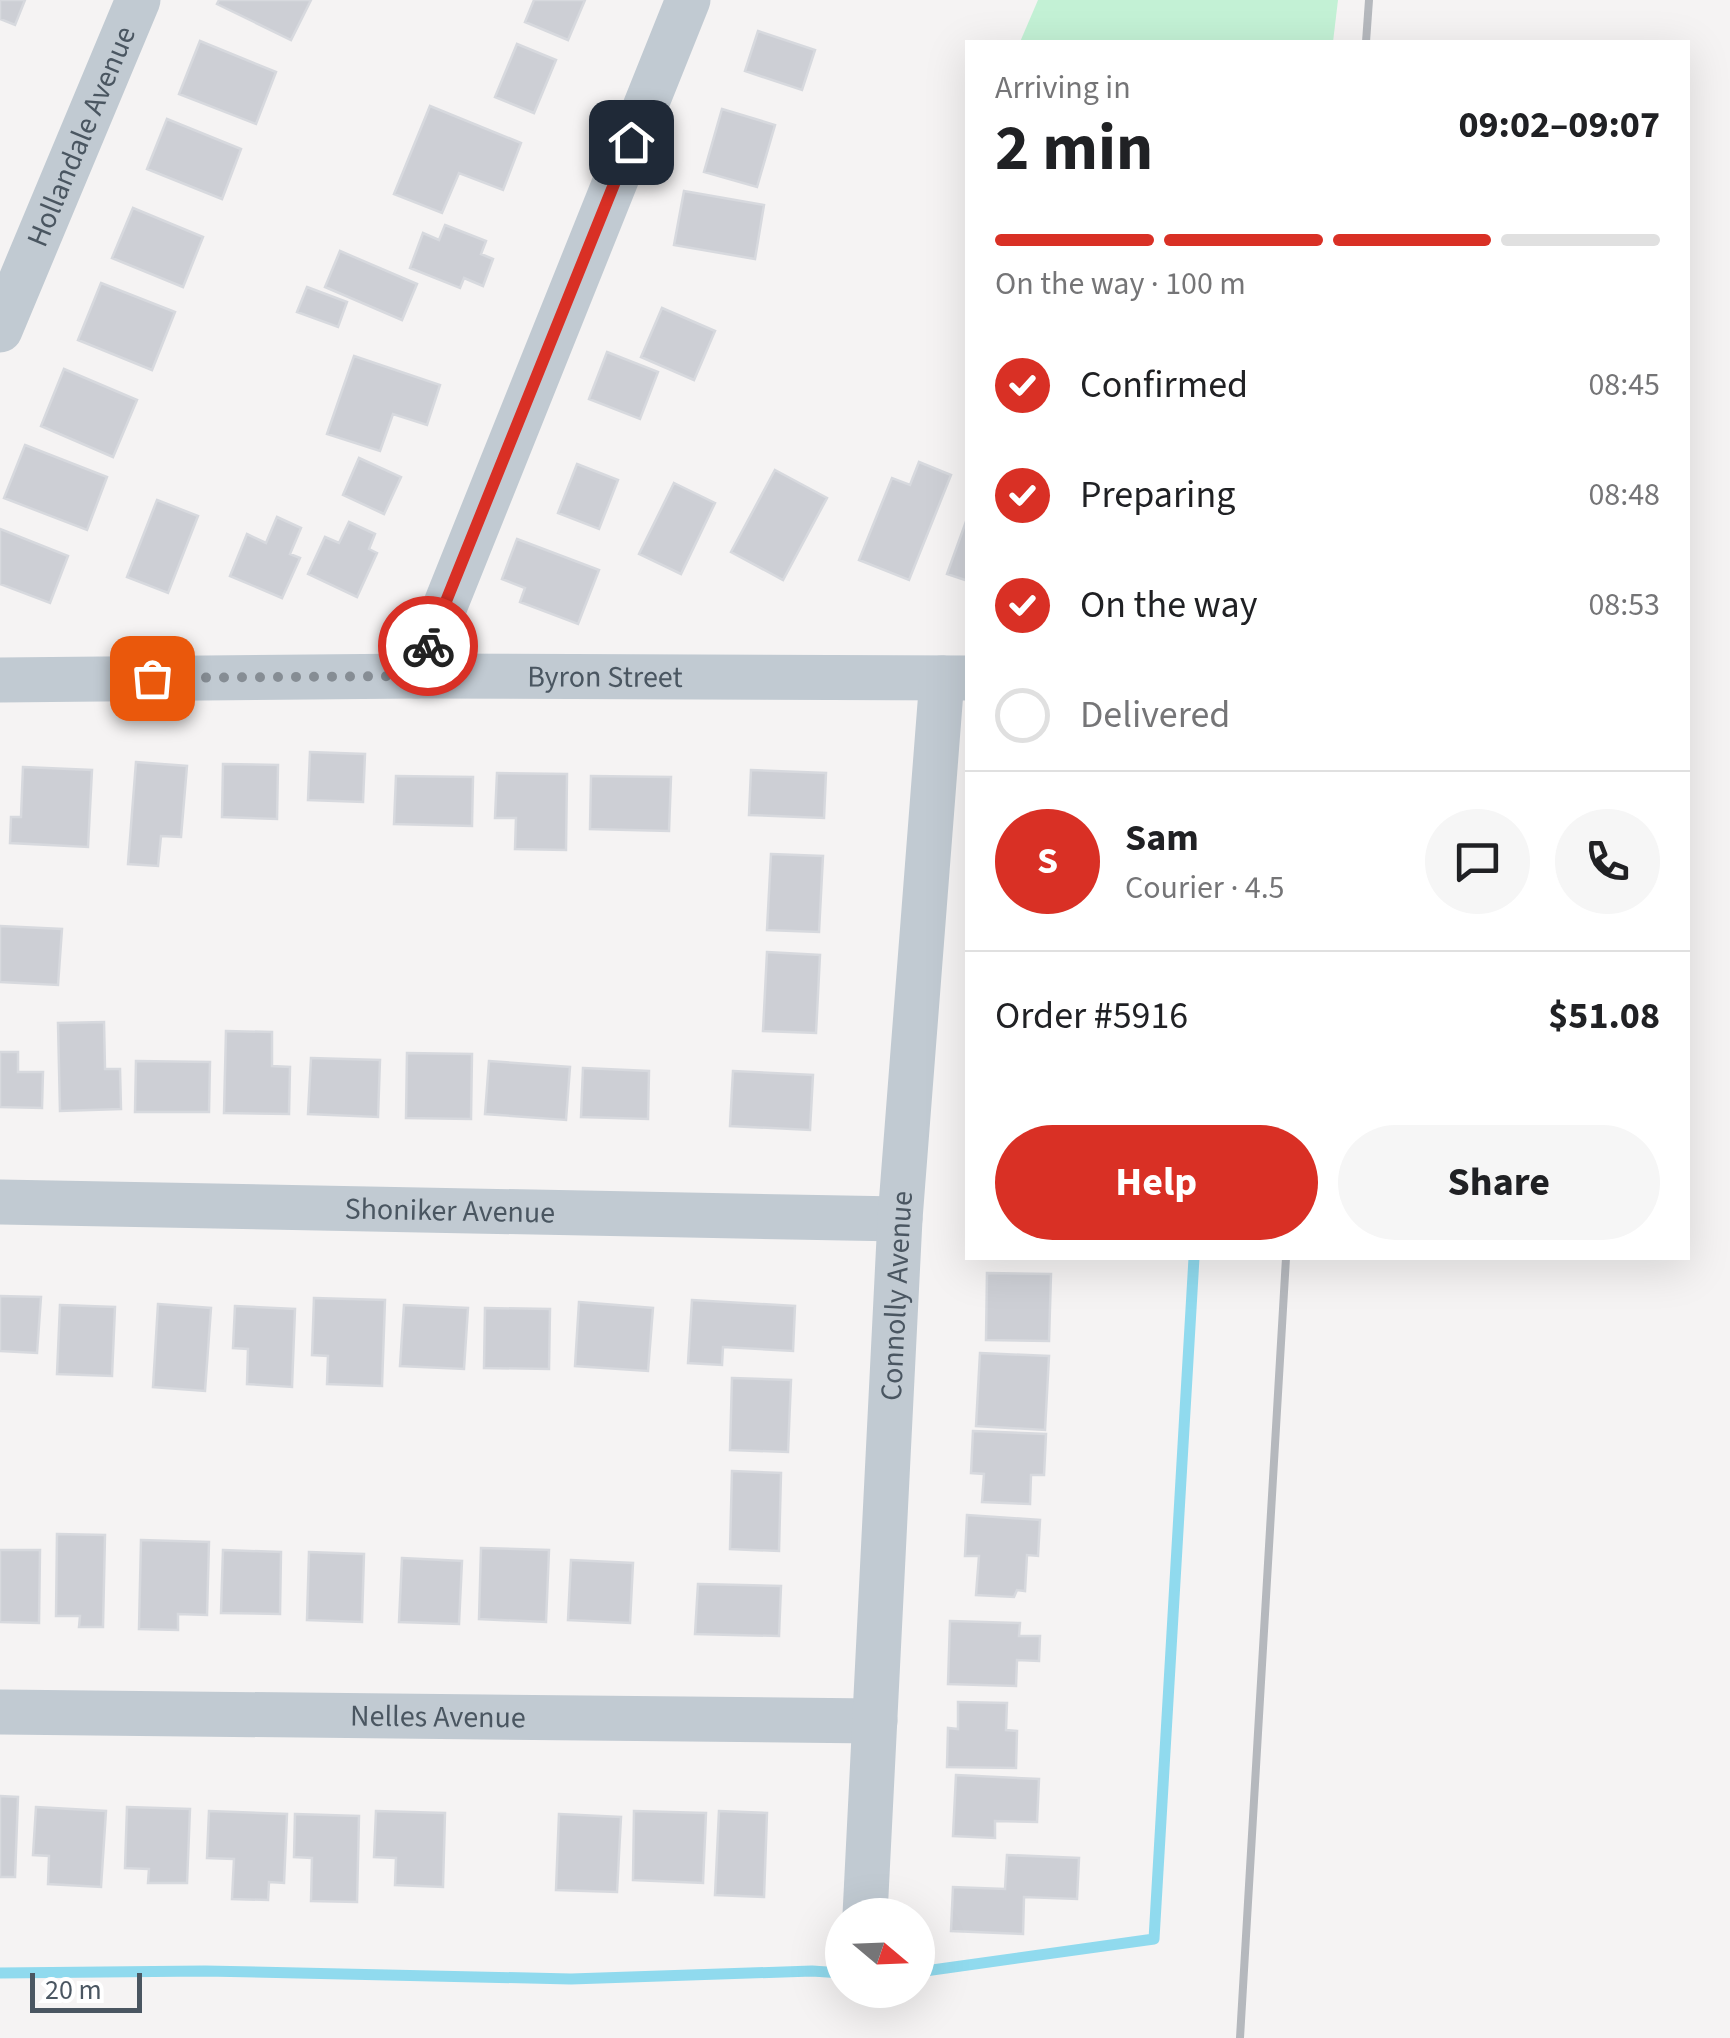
<!DOCTYPE html>
<meta charset="utf-8">
<style>
body{margin:0;font-family:"Source Sans 3",sans-serif;background:#f6f6f6;color:#202124;height:100vh;display:flex;flex-direction:column;font-size:38px;white-space:nowrap}
*{box-sizing:border-box;margin:0}
p{font-size:32px;color:#757577}
.icon{flex:none;width:55px;height:55px;fill:none;stroke:currentColor;stroke-width:2;stroke-linecap:round;stroke-linejoin:round}
.map{position:relative;flex:1;overflow:hidden}
.panel{position:absolute;left:965px;top:40px;width:725px;height:1220px;display:flex;flex-direction:column;background:#fff;border-radius:0px;box-shadow:0 10px 40px #0002}
.panel>*{flex:none}
.needle{width:65px;rotate:109deg}
.controls{position:absolute;left:825px;top:1898px;display:grid;gap:20px}
.controls a{display:grid;place-items:center;width:110px;height:110px;border-radius:50%;background:#fff;box-shadow:0 10px 40px #0002;font-size:50px}
.scale{position:absolute;left:30px;bottom:25px;width:112px;box-sizing:border-box;padding-left:10px;border:5px solid #4a5661;border-top:0;font-size:28px;line-height:35px;white-space:nowrap;color:#4a5661;-webkit-text-stroke:8px #fff;paint-order:stroke}
.pin{position:absolute;display:grid;place-items:center;width:85px;height:85px;color:#fff;margin:-42px;border-radius:20px;box-shadow:0 5px 15px #0006}
.courier{position:absolute;display:grid;place-items:center;width:100px;height:100px;margin:-50px;border:8px solid #d93025;border-radius:50%;background:#fff;color:#222;box-shadow:0 2px 12px #0007}
.summary em{font-style:normal;font-weight:700}
.summary div{display:flex;flex-direction:column-reverse}
.summary{display:flex;align-items:center;justify-content:space-between;height:170px;padding:0 30px}
h1{font-size:65px;font-weight:700;line-height:75px}
.bar{display:grid;grid-template-columns:repeat(4,1fr);gap:15px 10px;align-content:center;height:120px;padding:0 30px}
.bar i{height:12px;border-radius:8px;background:#e0e0e0}
.bar .selected{background:#d93025}
.bar p{grid-column:span 4}
.line{display:flex;align-items:center;gap:25px;padding:0 30px;border-top:2px solid #e0e0e0}
.line div{flex:1}
.round{display:grid;place-items:center;flex:none;width:105px;height:105px;border-radius:52px;background:#f6f6f6}
ol{padding:0 30px;list-style:none}
li{display:flex;align-items:center;gap:30px;height:110px}
li p{margin-inline-start:auto}
li .icon{padding:10px;border-radius:50%;background:#d93025;color:#fff;stroke-width:4}
li:last-child{color:#757577}
li i{width:55px;height:55px;border:5px solid #e0e0e0;border-radius:50%}
.action{display:flex;gap:20px;margin-top:auto;padding:20px 30px}
.action a{flex:1;height:115px;border-radius:60px;background:#d93025;color:#fff;font-size:40px;font-weight:700;line-height:115px;text-align:center}
.action a+a{background:#f6f6f6;color:#202124}
.map>svg:first-child{display:block}
.green{fill:#c3f1d5}
.lines{fill:none;stroke-linecap:round;stroke-linejoin:round}
.stream{stroke:#90daee;stroke-width:11}
.building{fill:#cdcfd5;stroke:#d7d9de;stroke-width:2.5}
.minor{stroke:#c1cad2;stroke-width:45}
.rail{stroke:#b5b8bd;stroke-width:8}
.done{stroke:#868d94;stroke-width:10;stroke-dasharray:0 18}
.route{stroke:#d93025;stroke-width:12}
.labels{text-anchor:middle;stroke-width:8;stroke-linejoin:round;paint-order:stroke}
.street-label{font-size:30px;fill:#4a5661;stroke:#fff}
</style>
<div class="map">
<svg width="1730" height="2038" viewBox="0 0 1730 2038">
<rect width="100%" height="100%" fill="#f5f3f3"/>
<!-- green -->
<path class="green" d="M1038,0h300l-5,42h-313z"/>
<g class="lines">
<!-- stream -->
<path class="stream" d="M918,1972l236,-33 40,-681
M0,1973l205,-2 366,8 241,-8 30,2"/>
</g>
<!-- building -->
<path class="building" d="M0,0h25l-10,25 -15,-6z
M219,0h92l-20,40 -74,-36z
M534,0h51l-17,40 -43,-18z
M758,31l57,19 -13,40 -57,-19z
M200,41l76,31 -20,52 -77,-30z
M517,44l39,16 -22,53 -39,-16z
M430,106l91,37 -18,47 -44,-17 -17,40 -48,-19z
M722,109l53,16 -18,62 -53,-15z
M167,119l74,30 -19,50 -75,-30z
M684,191l80,14 -9,54 -81,-14z
M133,208l70,29 -20,50 -71,-29z
M445,225l41,16 -5,13 12,5 -10,27 -19,-8 -4,10 -50,-20 13,-35 16,7z
M340,251l77,33 -15,36 -77,-33z
M101,283l74,29 -23,58 -74,-30z
M307,287l40,15 -9,25 -41,-15z
M662,308l53,23 -21,49 -53,-23z
M607,352l51,20 -18,47 -51,-20z
M354,356l86,29 -13,40 -34,-11 -13,37 -53,-17z
M64,369l73,31 -24,57 -72,-31z
M25,445l82,32 -20,53 -83,-32z
M359,458l42,19 -17,37 -41,-19z
M919,462l32,13 -42,105 -50,-20 33,-82 18,7z
M577,464l41,16 -19,49 -41,-16z
M775,470l52,28 -44,82 -52,-28z
M674,483l41,20 -34,71 -42,-20z
M157,500l41,16 -30,77 -41,-16z
M968,516v65l-21,-7z
M277,517l24,11 -11,26 10,4 -18,40 -52,-22 17,-42 19,9z
M349,522l26,12 -6,15 8,4 -20,44 -49,-23 17,-37 14,6z
M0,529l68,27 -18,47 -50,-19z
M517,539l82,31 -21,54 -58,-22 5,-14 -23,-9z
M310,752l55,2 -2,48 -55,-2z
M136,762l51,4 -6,71 -20,-1 -3,30 -30,-2z
M223,764l55,1 -1,54 -55,-2z
M23,767l69,3 -4,77 -78,-4 1,-26h10z
M751,770l75,3 -2,45 -75,-3z
M497,773l70,1 -1,76 -51,-1 1,-31h-21z
M396,776l77,1 -1,49 -78,-2z
M591,776l80,1 -2,54 -79,-2z
M771,854l52,2 -4,76 -52,-2z
M0,926l62,3 -4,56 -58,-3z
M767,952l53,3 -4,78 -53,-2z
M104,1022l1,47h15l1,40 -61,2 -2,-88z
M226,1031l46,1v34l18,1 -1,47 -65,-1z
M0,1052h18v20h25l-1,36 -42,-1z
M407,1053l65,1 -1,65 -65,-1z
M311,1058l69,2 -2,57 -70,-3z
M136,1061l74,1 -1,50h-74z
M489,1061l81,6 -4,53 -81,-6z
M583,1068l66,3 -1,48 -67,-2z
M733,1071l80,4 -3,55 -80,-4z
M987,1273l64,1 -2,67 -63,-1z
M0,1296l41,1 -4,56 -37,-2z
M314,1298l71,2 -3,86 -55,-2 1,-28 -16,-1z
M692,1300l103,6 -2,45 -70,-4 -1,18 -34,-2z
M579,1302l74,6 -5,63 -73,-5z
M158,1304l53,4 -6,83 -52,-4z
M60,1305l55,2 -3,69 -55,-2z
M404,1305l64,3 -4,61 -64,-3z
M235,1306l60,3 -3,78 -45,-3 1,-35 -15,-1z
M485,1308l65,1 -1,60 -65,-1z
M980,1353l69,3 -4,74 -69,-4z
M732,1378l59,2 -3,72 -58,-2z
M973,1431l73,3 -2,41h-13l-1,29 -48,-2 2,-28 -13,-1z
M732,1471l49,2 -2,78 -49,-2z
M967,1515l73,5 -2,36 -11,-1 -2,36 -8,-1 -3,7 -38,-2 3,-39h-14z
M57,1534l48,1 -2,92h-24l1,-11h-24z
M141,1540l68,2 -2,73 -29,-1v16l-39,-1z
M481,1548l68,2 -3,72 -67,-3z
M0,1550h40l-1,73 -39,-1z
M223,1550l58,2 -1,62 -59,-1z
M309,1552l55,2 -2,68 -55,-2z
M402,1558l60,3 -3,63 -60,-2z
M571,1560l62,3 -3,60 -62,-3z
M698,1584l83,2 -2,50 -84,-2z
M950,1621l70,2 -1,13h21l-1,25 -22,-1 -1,26 -68,-2z
M958,1702l49,1 -1,27 11,1 -1,37 -69,-1 1,-39 10,1z
M956,1775l83,4 -2,43 -42,-1v17l-42,-2z
M0,1796l18,1 -3,80h-15z
M36,1807l70,4 -5,76 -53,-3 1,-28 -16,-1z
M127,1807l63,2 -3,74h-39l1,-14 -24,-1z
M209,1811l78,3 -3,69 -15,-1 -1,18 -36,-1 2,-40 -27,-1z
M376,1811l69,2 -2,74 -48,-2 1,-27 -22,-1z
M634,1811l72,2 -3,70 -70,-3z
M719,1811l48,2 -3,84 -49,-2z
M295,1814l64,2 -2,86 -46,-1 1,-43 -18,-1z
M559,1814l62,3 -4,75 -61,-2z
M1007,1855l72,3 -2,41 -53,-2 -1,37 -72,-3 2,-44 52,2z"/>
<g class="lines">
<!-- minor -->
<g class="minor">
<path id="s1" d="M0,330l138,-330"/>
<path d="M417,676l271,-676"/>
<path id="s2" d="M0,680l417,-4 551,2"/>
<path id="s3" d="M0,1202l900,17"/>
<path id="s4" d="M0,1712l875,9"/>
<path id="s5" d="M865,1915l35,-696 42,-541"/>
</g>
<!-- rail -->
<path class="rail" d="M1366,42l3,-42
M1240,2038l46,-780"/>
</g>
<g class="lines">
<!-- done -->
<path class="done" d="M152,678l264,-2 12,-30"/>
<!-- route -->
<path class="route" d="M428,646l203,-504"/>
</g>
<g class="labels">
<!-- street labels -->
<g class="street-label">
<text dy="10" stroke="none"><textPath href="#s1" startOffset="210">Hollandale Avenue</textPath></text>
<text dy="10" stroke="none"><textPath href="#s2" startOffset="605">Byron Street</textPath></text>
<text dy="10" stroke="none"><textPath href="#s3" startOffset="450">Shoniker Avenue</textPath></text>
<text dy="10" stroke="none"><textPath href="#s5" startOffset="620">Connolly Avenue</textPath></text>
<text dy="10" stroke="none"><textPath href="#s4" startOffset="438">Nelles Avenue</textPath></text>
</g>
</g>
</svg>
<div class="controls">
<a><svg class="needle" viewBox="-14 -14 28 28"><path d="M0-13l5 13h-10z" fill="#e53935"/><path d="M0 13l5-13h-10z" fill="#757577"/></svg></a>
</div>
<div class="scale">20 m</div>
<div class="pin" style="left:152px;top:678px;background:#ea580c"><svg class="icon" aria-label="bag" viewBox="0 0 24 24"><path d="M5 8h14l-1 12H6zM9 8a3 3 0 0 1 6 0"/></svg></div>
<div class="pin" style="left:631px;top:142px;background:#1f2937"><svg class="icon" aria-label="home" viewBox="0 0 24 24"><path d="M3 11l9-7 9 7M6 9v11h12V9"/></svg></div>
<div class="courier" style="left:428px;top:646px"><svg class="icon" aria-label="bike" viewBox="0 0 24 24"><circle cx="6" cy="16" r="4"/><circle cx="18" cy="16" r="4"/><path d="M6 16l4-8h5l3 8M10 8l3 8H6M13 5h3"/></svg></div>
<section class="panel">
<div class="summary"><div><h1>2 min</h1><p>Arriving in</p></div><em>09:02–09:07</em></div>
<div class="bar"><i class="selected"></i><i class="selected"></i><i class="selected"></i><i></i><p>On the way · 100 m</p></div>
<ol>
<li><svg class="icon" aria-label="check" viewBox="0 0 24 24"><path d="M5 12l5 5 9-10"/></svg>Confirmed<p>08:45</p></li>
<li><svg class="icon" aria-label="check" viewBox="0 0 24 24"><path d="M5 12l5 5 9-10"/></svg>Preparing<p>08:48</p></li>
<li><svg class="icon" aria-label="check" viewBox="0 0 24 24"><path d="M5 12l5 5 9-10"/></svg>On the way<p>08:53</p></li>
<li><i></i>Delivered</li>
</ol>
<div class="line" style="height:180px"><b class="round" style="background:#d93025;color:#fff">S</b><div><b>Sam</b><p>Courier · 4.5</p></div><a class="round"><svg class="icon" aria-label="chat" viewBox="0 0 24 24"><path d="M4 5h16v11H9l-5 4z"/></svg></a><a class="round"><svg class="icon" aria-label="phone" viewBox="0 0 24 24"><path d="M5 4h4l2 5-3 2q2 4 5 5l2-3 5 2v4C11 20 4 13 5 4z"/></svg></a></div>
<div class="line" style="height:130px"><div>Order #5916</div><b>$51.08</b></div>
<div class="action"><a>Help</a><a>Share</a></div>
</section>
</div>
